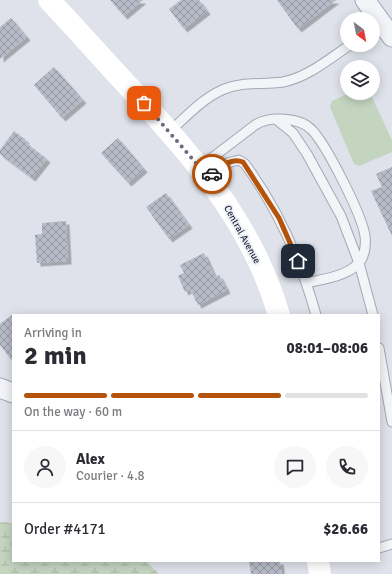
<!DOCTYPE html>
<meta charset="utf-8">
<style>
body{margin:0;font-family:Signika,sans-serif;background:#f7f7f7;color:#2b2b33;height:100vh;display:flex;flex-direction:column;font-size:15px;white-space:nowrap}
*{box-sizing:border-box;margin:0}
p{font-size:13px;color:#7c7c81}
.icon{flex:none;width:22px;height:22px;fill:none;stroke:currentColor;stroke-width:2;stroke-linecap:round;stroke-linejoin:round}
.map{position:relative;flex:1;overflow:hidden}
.details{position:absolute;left:12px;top:314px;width:368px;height:248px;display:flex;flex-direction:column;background:#fff;border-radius:0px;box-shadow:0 2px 10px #0003}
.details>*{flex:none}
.needle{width:26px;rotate:148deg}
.buttons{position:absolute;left:340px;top:12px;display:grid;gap:8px}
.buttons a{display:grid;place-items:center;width:40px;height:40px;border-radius:50%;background:#fff;box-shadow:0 2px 10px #0003;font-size:20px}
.pin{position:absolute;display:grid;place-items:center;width:34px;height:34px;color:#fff;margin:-17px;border-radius:8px;box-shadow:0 2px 6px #0006}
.courier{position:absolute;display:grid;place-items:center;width:40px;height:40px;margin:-20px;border:3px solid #b45309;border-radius:50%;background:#fff;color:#222;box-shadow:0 1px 5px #0007}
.overview em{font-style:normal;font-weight:800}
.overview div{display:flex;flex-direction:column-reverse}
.overview{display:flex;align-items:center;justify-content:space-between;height:68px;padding:0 12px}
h1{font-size:26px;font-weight:800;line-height:30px}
.bar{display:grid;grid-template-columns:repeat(4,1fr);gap:6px 4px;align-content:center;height:48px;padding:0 12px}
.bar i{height:5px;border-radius:3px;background:#e1e1e2}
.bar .current{background:#b45309}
.bar p{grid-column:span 4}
.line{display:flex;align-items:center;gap:10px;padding:0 12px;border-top:1px solid #e1e1e2}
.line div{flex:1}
.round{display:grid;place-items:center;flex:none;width:42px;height:42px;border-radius:21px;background:#f7f7f7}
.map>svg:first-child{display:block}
.wetland{fill:url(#wetland-marsh)}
.park{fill:#c3d4bf}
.building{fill:url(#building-cross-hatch);filter:url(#shadow)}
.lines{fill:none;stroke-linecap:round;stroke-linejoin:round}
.service-casing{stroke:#a4a8b4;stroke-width:11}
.minor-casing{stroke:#a4a8b4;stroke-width:21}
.service{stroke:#f2f4f7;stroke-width:9}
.minor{stroke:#f2f4f7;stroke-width:19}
.secondary{stroke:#fff;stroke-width:22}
.done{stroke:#676d7d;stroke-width:4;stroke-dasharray:0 7.2}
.route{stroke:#b45309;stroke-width:5}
.labels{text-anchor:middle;stroke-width:4;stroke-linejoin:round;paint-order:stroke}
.street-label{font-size:10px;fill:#262e42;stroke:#eff1f7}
</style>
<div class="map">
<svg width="392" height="574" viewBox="0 0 392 574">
<defs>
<pattern id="wetland-marsh" width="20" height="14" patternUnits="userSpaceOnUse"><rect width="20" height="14" fill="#c3d4bf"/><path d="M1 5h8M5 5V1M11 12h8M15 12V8" fill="none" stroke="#a7b6a5"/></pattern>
<pattern id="building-cross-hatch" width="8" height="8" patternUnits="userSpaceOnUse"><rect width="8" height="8" fill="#b6bbc7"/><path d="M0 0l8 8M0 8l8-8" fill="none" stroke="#9498a3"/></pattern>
<filter id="shadow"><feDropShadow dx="3.5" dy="3.5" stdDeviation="0" flood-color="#0004"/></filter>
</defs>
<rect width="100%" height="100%" fill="#dfe2ea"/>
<!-- wetland -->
<path class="wetland" d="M0,522l13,1v38h133l13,13h-159z"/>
<!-- park -->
<path class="park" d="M350,93h20l22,47v12l-33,14 -5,-2 -24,-57 2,-6z"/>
<!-- building -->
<path class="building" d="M110,0h33l-19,16z
M181,0h18l8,11 -23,18 -15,-20z
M277,0h59l-38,29z
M11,18l16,19 -27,22v-32z
M54,67l29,33 -21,18 -28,-33z
M14,131l12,9 -1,2 22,17 -15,19 -32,-24v-4z
M118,138l26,31 -16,14 -27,-30z
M392,167v69l-21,-45 11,-4 -6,-13z
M166,193l23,32 -20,14 -23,-32z
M66,221l2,40 -31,2 -2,-28 7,-1v-11z
M204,253l11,24 4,-2 8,15 -29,15 -8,-16 -5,3 -7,-16 6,-3 -4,-8z
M13,314v48l-13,-17v-21z
M249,561h31l2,13h-31z"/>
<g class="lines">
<defs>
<path id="service" d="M277,120l16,13 14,21 34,62 18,47 14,52
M169,132c17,-15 33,-33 53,-42 20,-9 40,-5 61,-8 25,-5 46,-23 67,-37
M200,167l55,-42c14,-9 45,-8 57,5 15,16 50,85 53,106 1,7 0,18 -4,24 -10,16 -38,19 -55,23
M208,177l19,-14 12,-3 6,4c33,45 56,97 71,151
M379,348l13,74
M379,548l13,-4"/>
<path id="minor" d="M365,0l27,37
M0,388l13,5"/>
</defs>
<!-- service casing -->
<use href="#service" class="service-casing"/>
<!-- minor casing -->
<use href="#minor" class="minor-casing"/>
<!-- service -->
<use href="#service" class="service"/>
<!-- minor -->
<use href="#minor" class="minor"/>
<!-- secondary -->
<path class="secondary" d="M49,0c31,33 61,67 92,100 60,66 112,127 138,215
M318,561l2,13"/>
</g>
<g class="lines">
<!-- done -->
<path class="done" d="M144,103l64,74 4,-3"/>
<!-- route -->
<path class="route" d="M212,174c9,-7 19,-17 31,-12l36,56 19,43"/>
</g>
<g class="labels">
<!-- street labels -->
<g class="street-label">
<text transform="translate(243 234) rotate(61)" y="4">Central Avenue</text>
</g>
</g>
</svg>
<div class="buttons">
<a><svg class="needle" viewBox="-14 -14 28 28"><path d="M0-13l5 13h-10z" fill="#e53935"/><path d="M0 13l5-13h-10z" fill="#7c7c81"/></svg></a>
<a><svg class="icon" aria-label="layers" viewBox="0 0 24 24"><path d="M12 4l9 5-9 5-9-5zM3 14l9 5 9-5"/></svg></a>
</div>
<div class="pin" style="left:144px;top:103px;background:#ea580c"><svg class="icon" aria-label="bag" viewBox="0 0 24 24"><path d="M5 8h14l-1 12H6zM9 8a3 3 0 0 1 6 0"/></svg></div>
<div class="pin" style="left:298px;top:261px;background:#1f2937"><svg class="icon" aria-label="home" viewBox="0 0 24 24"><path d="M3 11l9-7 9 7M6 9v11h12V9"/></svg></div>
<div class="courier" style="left:212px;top:174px"><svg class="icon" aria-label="car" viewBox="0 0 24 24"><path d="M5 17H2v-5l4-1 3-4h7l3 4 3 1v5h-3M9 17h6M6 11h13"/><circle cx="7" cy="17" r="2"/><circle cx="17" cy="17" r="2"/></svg></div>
<section class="details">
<div class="overview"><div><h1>2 min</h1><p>Arriving in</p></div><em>08:01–08:06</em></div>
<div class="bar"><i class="current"></i><i class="current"></i><i class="current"></i><i></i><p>On the way · 60 m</p></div>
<div class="line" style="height:72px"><a class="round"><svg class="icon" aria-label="person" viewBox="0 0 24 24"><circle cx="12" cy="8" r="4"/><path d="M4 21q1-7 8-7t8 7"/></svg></a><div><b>Alex</b><p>Courier · 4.8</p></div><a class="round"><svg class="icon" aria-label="chat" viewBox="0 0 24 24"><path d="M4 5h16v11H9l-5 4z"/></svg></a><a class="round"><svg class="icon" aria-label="phone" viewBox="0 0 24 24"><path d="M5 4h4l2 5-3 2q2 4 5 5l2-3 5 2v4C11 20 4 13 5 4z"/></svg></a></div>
<div class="line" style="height:52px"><div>Order #4171</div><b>$26.66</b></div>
</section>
</div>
